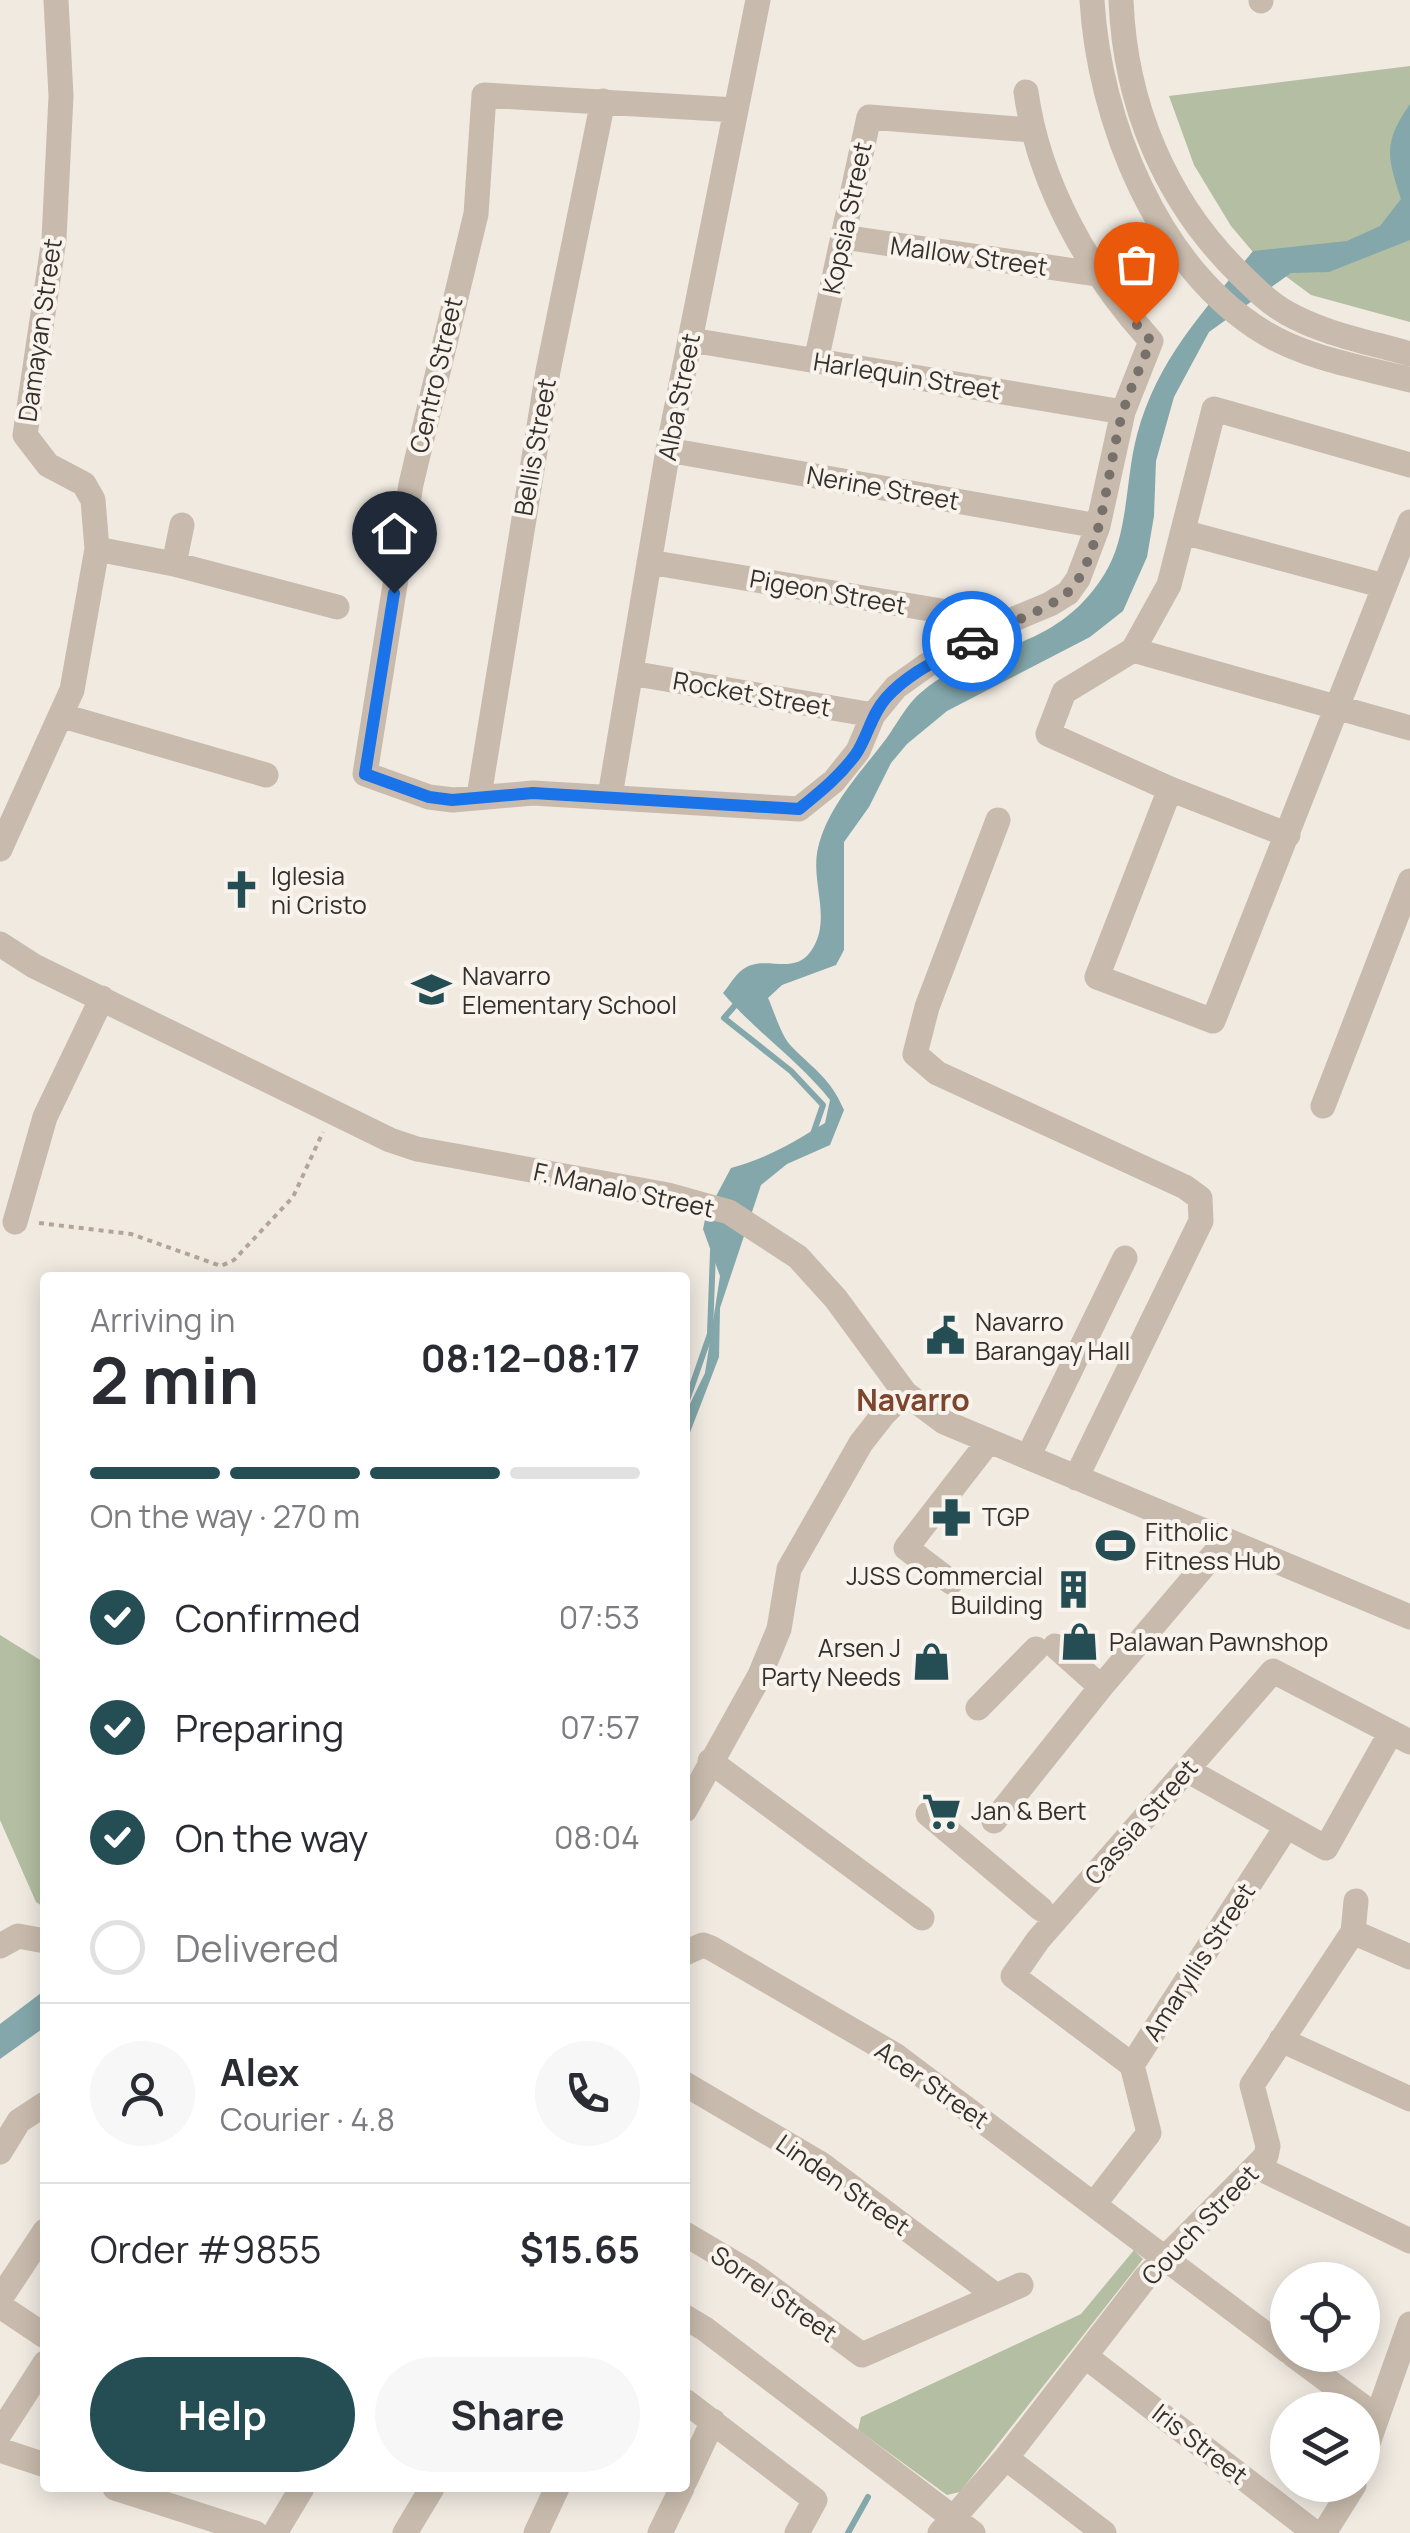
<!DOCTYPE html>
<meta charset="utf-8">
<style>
body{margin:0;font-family:Manrope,sans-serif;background:#f7f7f7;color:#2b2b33;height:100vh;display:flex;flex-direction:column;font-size:38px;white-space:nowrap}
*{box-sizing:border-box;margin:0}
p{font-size:32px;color:#7c7c81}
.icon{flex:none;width:55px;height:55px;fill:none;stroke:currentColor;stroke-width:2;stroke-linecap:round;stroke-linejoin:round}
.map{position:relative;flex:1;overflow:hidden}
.sheet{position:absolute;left:40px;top:1272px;width:650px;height:1220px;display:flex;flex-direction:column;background:#fff;border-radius:10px;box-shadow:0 5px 25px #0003}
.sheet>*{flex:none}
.buttons{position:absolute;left:1270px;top:2262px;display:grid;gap:20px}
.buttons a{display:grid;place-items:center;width:110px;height:110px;border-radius:50%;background:#fff;box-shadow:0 5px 25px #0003;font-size:50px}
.pin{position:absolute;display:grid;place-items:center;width:85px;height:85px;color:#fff;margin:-102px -42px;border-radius:50% 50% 50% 0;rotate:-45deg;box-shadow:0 0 10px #0007}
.pin .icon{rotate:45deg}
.courier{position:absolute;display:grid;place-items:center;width:100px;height:100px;margin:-50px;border:8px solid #1a73e8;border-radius:50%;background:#fff;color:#222;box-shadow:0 2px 12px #0007}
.summary em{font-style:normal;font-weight:700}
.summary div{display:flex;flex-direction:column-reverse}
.summary{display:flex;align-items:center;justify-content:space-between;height:170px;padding:0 50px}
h1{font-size:65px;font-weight:700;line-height:75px}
.bar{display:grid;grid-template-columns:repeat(4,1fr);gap:15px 10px;align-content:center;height:120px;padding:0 50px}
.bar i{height:12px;border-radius:8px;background:#e1e1e2}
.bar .selected{background:#254e54}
.bar p{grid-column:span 4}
.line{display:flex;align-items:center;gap:25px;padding:0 50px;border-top:2px solid #e1e1e2}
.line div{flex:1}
.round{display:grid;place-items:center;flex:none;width:105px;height:105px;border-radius:52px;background:#f7f7f7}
ol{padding:0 50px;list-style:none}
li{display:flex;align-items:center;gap:30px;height:110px}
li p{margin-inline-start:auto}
li .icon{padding:10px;border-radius:50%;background:#254e54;color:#fff;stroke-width:4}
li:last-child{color:#7c7c81}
li i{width:55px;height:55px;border:5px solid #e1e1e2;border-radius:50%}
.primary-button{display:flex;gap:20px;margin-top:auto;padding:20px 50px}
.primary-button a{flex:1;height:115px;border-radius:60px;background:#254e54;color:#fff;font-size:40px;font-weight:700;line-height:115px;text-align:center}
.primary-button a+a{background:#f7f7f7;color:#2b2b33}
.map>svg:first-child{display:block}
.green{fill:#b3bea2}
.water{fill:#83a7aa}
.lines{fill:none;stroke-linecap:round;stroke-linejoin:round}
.stream{stroke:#83a7aa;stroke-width:6}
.path{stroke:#b3a598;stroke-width:4;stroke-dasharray:5 5;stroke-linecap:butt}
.minor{stroke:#c8bbad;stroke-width:25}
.done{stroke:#78706b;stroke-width:10;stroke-dasharray:0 18}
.route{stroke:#1a73e8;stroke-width:12}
.labels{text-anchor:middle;stroke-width:8;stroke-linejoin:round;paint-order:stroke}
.street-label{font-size:25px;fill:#372f2b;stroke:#f8f4ed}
.poi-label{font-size:25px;fill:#372f2b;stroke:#f8f4ed;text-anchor:start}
.quarter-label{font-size:30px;font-weight:bold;fill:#7d452d;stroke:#f8f4ed}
</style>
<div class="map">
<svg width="1410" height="2533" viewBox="0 0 1410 2533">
<rect width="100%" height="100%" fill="#f0eae1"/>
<!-- green -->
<path class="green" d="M1410,66v256l-99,-27 -58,-43 -22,-26 -37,-61 -25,-69z
M0,1635l45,28v245l-9,-6 -36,-82z
M1134,2250l9,9 -183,233 -13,3 -89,-65 3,-13 220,-103z"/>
<!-- water -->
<path class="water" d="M1410,104v136l-81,32 -38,1 -82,59 -35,65 -18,64 -2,55 -7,41 -24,54 -33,26 -143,74 -40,33 -16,19 -22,44 -25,35v108l-8,15 -54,20 -14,13c7,15 13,39 25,50 23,23 37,30 51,62l-14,35 -43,19 -26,21 -41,123 -1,49 -33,86 -1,15v-44l20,-41 15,-97 -17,-47 3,-14 25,-47c35,-9 63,-26 94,-45l5,-23c-32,-40 -74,-68 -107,-107 6,-7 12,-18 19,-23 22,-17 51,7 69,-19 22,-32 -1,-68 7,-103 10,-42 43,-76 68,-109 10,-14 19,-31 31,-43 63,-57 135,-39 187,-121 25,-39 21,-96 33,-140 20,-76 68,-125 116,-184l94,-10 33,-15 21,-27c-14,-43 -18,-56 9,-95z
M45,1990v37l-45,32v-35z"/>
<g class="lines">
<!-- stream -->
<path class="stream" d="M738,1002l-14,16 67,53 32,34 -11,32
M685,1406l25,-72 3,-83
M848,2533l20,-36"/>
<!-- path -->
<path class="path" d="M39,1223l92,11 90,32 13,-6 59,-63 30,-65"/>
<!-- minor -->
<path class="minor" d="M1092,0c7,120 65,268 173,333 43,26 97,34 145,47
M1121,0c4,104 44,201 119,274 14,14 29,29 47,39 37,21 82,29 123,41
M1261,0v1
M736,110l-252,-15 -8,119 -65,270 -46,290 64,23 24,3 80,-7 266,16 35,-28 24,-30 15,-36 23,-28 31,-22 80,-43 43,-18 18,-11 10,-14 20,-53 25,-114 28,-71c-62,-69 -112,-156 -125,-249
M843,237l253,37
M691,340l432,72
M816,361l53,-244 162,13
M668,450l430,76
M1183,532l201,54
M97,549l77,15 163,43
M649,562l358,60
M174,564l8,-39
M1133,650l277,78
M631,673l242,42
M63,716l203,59
M1170,789l-73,188 116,44 197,-499
M479,796l69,-425 55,-270
M610,796l58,-346 90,-450
M998,820l-71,187 -12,47 22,19 248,114 15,11 1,23 -125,257
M1288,835l-118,-46 -122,-55 16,-42 69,-42 36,-65 45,-176 196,56
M0,849l72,-159 25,-141 -4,-49 -9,-16 -36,-19 -23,-30 29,-196 7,-143 -5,-96
M0,944l34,22 356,174 27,9 251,46 61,17 69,45 38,42 69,94 39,29 466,195
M1323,1106l87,-225
M15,1222l30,-105 57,-119
M1028,1457l97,-199
M951,1582l-45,-34 83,-107
M1055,1646l46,41 125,-147
M978,1708l58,-59
M710,1761l212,157
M1187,1770l139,78 65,-116
M685,1810l75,-135 19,-46 10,-60 72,-126 22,-28 22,-22
M928,1814l113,95
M994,1821l107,-134
M1353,1932l57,25
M0,1946l18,-10 27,5
M685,1953l18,-8 8,3 184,107 393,296
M1281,2040l129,59
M1132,2065l-119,-89 25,-36 235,-269 137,71
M685,2084l136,80 174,131
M0,2152l19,-31 26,-17
M1257,2167l153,74
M1095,2203l54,-70 -17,-68 155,-239
M685,2234l66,39 111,82 159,-70
M0,2299l45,-68
M0,2306l45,30
M685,2317l20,12 268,204
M1293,2355l84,62
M1085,2356l230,177
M685,2401l130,99 -18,33
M0,2433l45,-70
M0,2450l45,15
M1006,2458l98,75
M1362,2460l48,-136
M685,2481l28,-60
M115,2488l140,45
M275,2533l27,-45
M405,2533l27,-45
M536,2533l21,-45
M660,2533l22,-45
M940,2533l66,-75 140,-181 120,-121 2,-10 -16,-61 101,-153 3,-31
M1324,2533l30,-48"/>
</g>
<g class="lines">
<!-- done -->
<path class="done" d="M972,641c27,-15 73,-29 95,-48 36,-32 41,-134 56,-181 7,-24 19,-48 28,-71l-15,-17"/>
<!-- route -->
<path class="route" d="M394,593l-29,181 64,23 23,3 81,-7 266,16c21,-17 41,-33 57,-55 12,-18 15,-39 30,-56 23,-26 56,-40 86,-57"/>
</g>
<!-- icons -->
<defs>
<symbol id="church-bare" viewBox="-9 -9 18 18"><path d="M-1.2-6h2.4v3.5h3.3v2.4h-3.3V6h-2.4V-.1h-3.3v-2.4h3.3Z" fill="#254e54" stroke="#f8f4ed" stroke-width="2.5" paint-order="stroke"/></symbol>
<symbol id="school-bare" viewBox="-9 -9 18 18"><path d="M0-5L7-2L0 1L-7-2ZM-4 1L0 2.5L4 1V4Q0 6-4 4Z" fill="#254e54" stroke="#f8f4ed" stroke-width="2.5" paint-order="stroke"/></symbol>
<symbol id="civic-bare" viewBox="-9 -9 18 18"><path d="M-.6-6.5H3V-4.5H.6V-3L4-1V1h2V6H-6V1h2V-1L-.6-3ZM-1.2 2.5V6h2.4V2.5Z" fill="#254e54" stroke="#f8f4ed" stroke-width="2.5" paint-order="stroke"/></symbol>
<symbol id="pharmacy-bare" viewBox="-9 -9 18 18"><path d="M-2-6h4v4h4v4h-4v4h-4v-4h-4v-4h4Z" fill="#254e54" stroke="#f8f4ed" stroke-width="2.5" paint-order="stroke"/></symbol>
<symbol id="stadium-bare" viewBox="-9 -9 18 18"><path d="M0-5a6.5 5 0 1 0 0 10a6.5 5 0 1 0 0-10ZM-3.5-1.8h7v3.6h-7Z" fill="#254e54" stroke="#f8f4ed" stroke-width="2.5" paint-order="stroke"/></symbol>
<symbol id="building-bare" viewBox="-9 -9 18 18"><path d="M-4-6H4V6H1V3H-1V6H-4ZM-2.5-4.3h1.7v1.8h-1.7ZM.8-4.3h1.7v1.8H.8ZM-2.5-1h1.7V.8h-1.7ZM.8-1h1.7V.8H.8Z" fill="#254e54" stroke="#f8f4ed" stroke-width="2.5" paint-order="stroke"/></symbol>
<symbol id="shop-bare" viewBox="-9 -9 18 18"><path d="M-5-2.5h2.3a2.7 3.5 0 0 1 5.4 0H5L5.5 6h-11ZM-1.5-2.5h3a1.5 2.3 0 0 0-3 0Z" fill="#254e54" stroke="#f8f4ed" stroke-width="2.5" paint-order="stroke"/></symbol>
<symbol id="supermarket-bare" viewBox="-9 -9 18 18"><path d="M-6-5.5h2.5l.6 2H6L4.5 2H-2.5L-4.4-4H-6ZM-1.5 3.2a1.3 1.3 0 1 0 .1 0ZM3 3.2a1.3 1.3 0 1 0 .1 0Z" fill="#254e54" stroke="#f8f4ed" stroke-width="2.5" paint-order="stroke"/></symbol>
</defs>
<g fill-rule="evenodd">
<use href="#church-bare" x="214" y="862" width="55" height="55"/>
<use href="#school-bare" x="404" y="962" width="55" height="55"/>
<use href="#civic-bare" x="918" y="1308" width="55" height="55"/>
<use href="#pharmacy-bare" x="924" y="1490" width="55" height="55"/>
<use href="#stadium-bare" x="1088" y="1518" width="55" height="55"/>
<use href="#building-bare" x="1046" y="1562" width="55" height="55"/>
<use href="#shop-bare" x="1052" y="1614" width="55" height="55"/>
<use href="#shop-bare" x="904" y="1634" width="55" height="55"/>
<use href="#supermarket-bare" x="914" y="1784" width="55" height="55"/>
</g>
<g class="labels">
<!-- street labels -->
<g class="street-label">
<text transform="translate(847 218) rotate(-78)" y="9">Kopsia Street</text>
<text transform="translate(969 256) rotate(8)" y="9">Mallow Street</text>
<text transform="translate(40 330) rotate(-82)" y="9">Damayan Street</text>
<text transform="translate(436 375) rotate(-77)" y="9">Centro Street</text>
<text transform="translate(907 376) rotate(9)" y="9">Harlequin Street</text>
<text transform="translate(679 397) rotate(-79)" y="9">Alba Street</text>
<text transform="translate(535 447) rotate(-80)" y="9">Bellis Street</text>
<text transform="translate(883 488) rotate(10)" y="9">Nerine Street</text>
<text transform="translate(828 592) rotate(10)" y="9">Pigeon Street</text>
<text transform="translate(752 694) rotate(10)" y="9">Rocket Street</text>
<text transform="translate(624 1190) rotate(12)" y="9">F. Manalo Street</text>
<text transform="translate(1141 1822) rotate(-49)" y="9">Cassia Street</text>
<text transform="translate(1199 1962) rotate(-57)" y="9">Amaryllis Street</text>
<text transform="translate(932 2085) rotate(35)" y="9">Acer Street</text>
<text transform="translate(843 2185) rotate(35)" y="9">Linden Street</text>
<text transform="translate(1200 2225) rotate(-46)" y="9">Couch Street</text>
<text transform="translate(774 2294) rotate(35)" y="9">Sorrel Street</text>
<text transform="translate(1200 2444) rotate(38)" y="9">Iris Street</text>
</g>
<!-- poi labels -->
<g class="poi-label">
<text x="271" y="885">Iglesia<tspan x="271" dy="29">ni Cristo</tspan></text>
<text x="462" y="985">Navarro<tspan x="462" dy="29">Elementary School</tspan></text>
<text x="975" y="1331">Navarro<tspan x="975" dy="29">Barangay Hall</tspan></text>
<text x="982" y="1526">TGP</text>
<text x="1145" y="1541">Fitholic<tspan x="1145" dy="29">Fitness Hub</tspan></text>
<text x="1043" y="1585" text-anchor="end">JJSS Commercial<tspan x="1043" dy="29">Building</tspan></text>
<text x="1109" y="1651">Palawan Pawnshop</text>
<text x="901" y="1657" text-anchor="end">Arsen J<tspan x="901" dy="29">Party Needs</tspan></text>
<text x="971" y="1820">Jan &amp; Bert</text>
</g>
<!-- quarter labels -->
<g class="quarter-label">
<text x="913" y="1411">Navarro</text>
</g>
</g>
</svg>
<div class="buttons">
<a><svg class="icon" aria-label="locate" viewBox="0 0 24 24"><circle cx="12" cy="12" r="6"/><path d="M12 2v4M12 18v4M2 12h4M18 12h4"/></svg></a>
<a><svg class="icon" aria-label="layers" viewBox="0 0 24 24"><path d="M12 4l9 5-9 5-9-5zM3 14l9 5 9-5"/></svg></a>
</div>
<div class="pin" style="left:1136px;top:324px;background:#ea580c"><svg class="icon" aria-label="bag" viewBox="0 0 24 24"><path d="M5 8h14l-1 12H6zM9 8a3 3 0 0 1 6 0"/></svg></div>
<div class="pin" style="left:394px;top:593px;background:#1f2937"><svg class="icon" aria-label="home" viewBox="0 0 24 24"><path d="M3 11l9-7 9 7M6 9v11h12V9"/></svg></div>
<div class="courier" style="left:972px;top:641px"><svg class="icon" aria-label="car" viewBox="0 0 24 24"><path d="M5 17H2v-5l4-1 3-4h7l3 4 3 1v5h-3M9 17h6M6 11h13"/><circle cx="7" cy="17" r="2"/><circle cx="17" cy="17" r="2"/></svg></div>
<section class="sheet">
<div class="summary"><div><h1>2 min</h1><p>Arriving in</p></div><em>08:12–08:17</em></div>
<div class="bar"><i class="selected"></i><i class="selected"></i><i class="selected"></i><i></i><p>On the way · 270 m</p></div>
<ol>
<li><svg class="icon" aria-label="check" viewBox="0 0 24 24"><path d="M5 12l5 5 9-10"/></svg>Confirmed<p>07:53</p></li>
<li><svg class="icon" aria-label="check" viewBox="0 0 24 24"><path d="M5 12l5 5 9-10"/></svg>Preparing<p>07:57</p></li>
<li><svg class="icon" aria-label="check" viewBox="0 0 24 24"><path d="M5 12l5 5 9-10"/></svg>On the way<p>08:04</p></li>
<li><i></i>Delivered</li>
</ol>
<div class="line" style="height:180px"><a class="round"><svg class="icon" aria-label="person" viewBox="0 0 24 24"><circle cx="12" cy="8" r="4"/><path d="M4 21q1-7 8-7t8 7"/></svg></a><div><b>Alex</b><p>Courier · 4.8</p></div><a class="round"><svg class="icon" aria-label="phone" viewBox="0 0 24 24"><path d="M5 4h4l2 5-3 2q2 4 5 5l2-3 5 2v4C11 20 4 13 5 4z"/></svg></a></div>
<div class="line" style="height:130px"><div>Order #9855</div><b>$15.65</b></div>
<div class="primary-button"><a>Help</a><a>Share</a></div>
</section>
</div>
